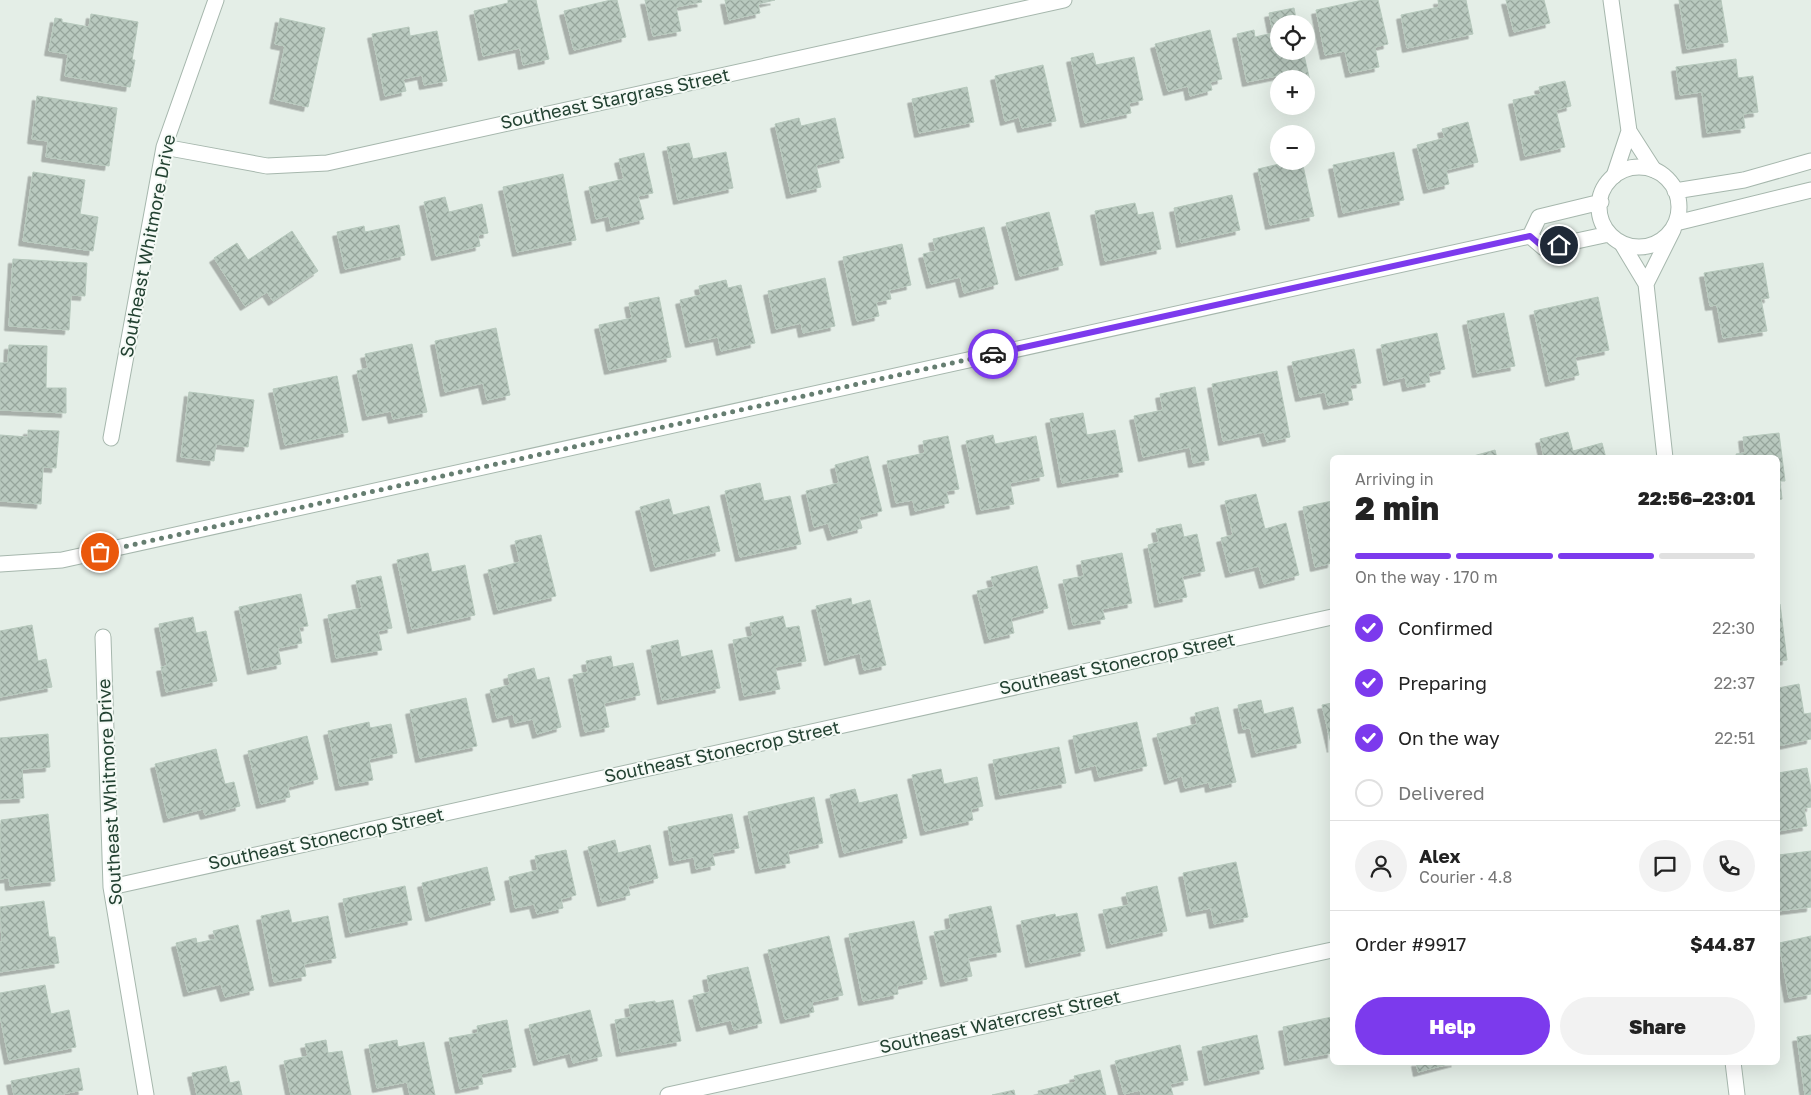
<!DOCTYPE html>
<meta charset="utf-8">
<style>
body{margin:0;font-family:"Golos Text",sans-serif;background:#f2f2f2;color:#222;height:100vh;display:flex;flex-direction:column;font-size:19px;white-space:nowrap}
*{box-sizing:border-box;margin:0}
p{font-size:16px;color:#767676}
.icon{flex:none;width:28px;height:28px;fill:none;stroke:currentColor;stroke-width:2;stroke-linecap:round;stroke-linejoin:round}
.map{position:relative;flex:1;overflow:hidden}
.panel{position:absolute;left:1330px;top:455px;width:450px;height:610px;display:flex;flex-direction:column;background:#fff;border-radius:8px;box-shadow:0 5px 20px #0002}
.panel>*{flex:none}
.controls{position:absolute;left:1270px;top:15px;display:grid;gap:10px}
.controls a{display:grid;place-items:center;width:45px;height:45px;border-radius:50%;background:#fff;box-shadow:0 5px 20px #0002;font-size:25px}
.pin{position:absolute;display:grid;place-items:center;width:42px;height:42px;color:#fff;margin:-21px;border:2px solid #fff;border-radius:50%;box-shadow:0 1px 5px #0007}
.courier{position:absolute;display:grid;place-items:center;width:50px;height:50px;margin:-25px;border:4px solid #7c3aed;border-radius:50%;background:#fff;color:#222;box-shadow:0 1px 6px #0007}
.summary em{font-style:normal;font-weight:800}
.summary div{display:flex;flex-direction:column-reverse}
.summary{display:flex;align-items:center;justify-content:space-between;height:85px;padding:0 25px}
h1{font-size:32px;font-weight:800;line-height:38px}
.bar{display:grid;grid-template-columns:repeat(4,1fr);gap:8px 5px;align-content:center;height:60px;padding:0 25px}
.bar i{height:6px;border-radius:4px;background:#e0e0e0}
.bar .on{background:#7c3aed}
.bar p{grid-column:span 4}
.line{display:flex;align-items:center;gap:12px;padding:0 25px;border-top:1px solid #e0e0e0}
.line div{flex:1}
.round{display:grid;place-items:center;flex:none;width:52px;height:52px;border-radius:26px;background:#f2f2f2}
ol{padding:0 25px;list-style:none}
li{display:flex;align-items:center;gap:15px;height:55px}
li p{margin-inline-start:auto}
li .icon{padding:5px;border-radius:50%;background:#7c3aed;color:#fff;stroke-width:4}
li:last-child{color:#767676}
li i{width:28px;height:28px;border:2px solid #e0e0e0;border-radius:50%}
.cta{display:flex;gap:10px;margin-top:auto;padding:10px 25px}
.cta a{flex:1;height:58px;border-radius:30px;background:#7c3aed;color:#fff;font-size:20px;font-weight:800;line-height:58px;text-align:center}
.cta a+a{background:#f2f2f2;color:#222}
.map>svg:first-child{display:block}
.building{fill:url(#building-cross-hatch);stroke:#b6c8bc;filter:url(#shadow)}
.lines{fill:none;stroke-linecap:round;stroke-linejoin:round}
.minor-casing{stroke:#a6b7ad;stroke-width:17}
.tertiary-casing{stroke:#a6b7ad;stroke-width:17}
.minor{stroke:#fff;stroke-width:15}
.tertiary{stroke:#fff;stroke-width:15}
.done{stroke:#667e71;stroke-width:5;stroke-dasharray:0 9}
.route{stroke:#7c3aed;stroke-width:6}
.labels{text-anchor:middle;stroke-width:4;stroke-linejoin:round;paint-order:stroke}
.street-label{font-size:18px;fill:#224131;stroke:#f5faf6}
</style>
<div class="map">
<svg width="1811" height="1095" viewBox="0 0 1811 1095">
<defs>
<pattern id="building-cross-hatch" width="8" height="8" patternUnits="userSpaceOnUse" patternTransform="scale(1.25)"><rect width="8" height="8" fill="#b9c9bf"/><path d="M0 0l8 8M0 8l8-8" fill="none" stroke="#96a59c"/></pattern>
<filter id="shadow"><feDropShadow dx="-4.5" dy="4.5" stdDeviation="0" flood-color="#0004"/></filter>
</defs>
<rect width="100%" height="100%" fill="#e4eee7"/>
<!-- building -->
<path class="building" d="M508,0h28l13,59 -26,6 -3,-17 -37,8 -9,-45 34,-8z
M611,0h6l9,37 -52,13 -10,-39z
M645,0h56l1,2 -26,5 5,24 -28,5z
M725,0h50l-17,4 2,9 -31,7z
M1363,0h15l10,44 -13,3 4,20 -29,6 -5,-22 -20,4 -9,-45z
M1438,0h28l7,34 -66,14 -6,-33 38,-8z
M1506,0h38l6,23 -36,9z
M1679,0h42l7,42 -41,7z
M1294,8l3,16h-18v27h24l8,34 -5,1v-7h-25v-4l-34,7 -10,-48 17,-4 1,7 18,-4 -4,-20z
M91,14l47,8 -6,38h3l-5,27 -65,-11 3,-22 -19,-3 6,-33 7,1v3l27,5z
M280,18l45,10 -17,79 -34,-8 11,-53 -10,-2z
M409,27l1,9 27,-5 10,50 -23,4 -2,-10 -19,4 3,12 -21,5 -13,-62z
M1210,30l12,49 -12,3 2,8 -22,6 -2,-10 -20,5 -13,-47z
M1093,53l3,12 38,-8 9,43 -14,3 2,10 -46,10 -14,-65z
M1736,59l2,19 15,-2 5,36 -15,2 2,14 -38,5 -5,-41 -22,3 -4,-28z
M1043,65l13,56 -34,7 -3,-11 -14,4 -10,-45z
M1565,81l6,25 -15,4 9,37 -40,9 -12,-56 28,-6 -2,-7z
M967,87l7,35 -55,11 -7,-34z
M37,96l80,12 -8,58 -63,-9 2,-16 -16,-2z
M799,118l2,8 34,-8 9,40 -28,7 5,22 -30,7 -16,-70z
M1468,122l10,40 -32,8 3,14 -21,5 -11,-44 28,-7 -3,-9z
M689,143l4,16 33,-7 7,36 -55,12 -11,-53z
M1394,152l10,48 -61,13 -10,-48z
M644,153l9,40 -15,3 6,23 -33,8 -2,-11 -13,3 -7,-32 35,-8 -5,-20z
M1292,161h10l12,55 -44,9 -12,-56z
M33,172l52,8 -5,34 18,3 -5,34 -70,-10z
M563,174l13,66 -59,12 -14,-65z
M1232,195l8,35 -59,13 -7,-35z
M445,197l4,15 33,-8 6,29 -10,2 2,11 -44,10 -12,-54z
M1135,203l3,12 15,-3 8,37 -56,12 -10,-50z
M1049,212l14,53 -43,11 -14,-53z
M399,225l6,30 -60,14 -8,-37 27,-6 1,6z
M984,227l14,57 -34,9 -4,-16 -29,7 -8,-30 13,-3 -3,-12z
M292,231l26,40 -45,30 -6,-9 -22,14 -31,-48 23,-15 11,17z
M902,244l9,41 -22,5 2,9 -15,3 3,14 -22,5 -14,-64z
M13,259l74,4 -2,33 -14,-1 -2,35 -60,-4z
M1763,263l6,35 -8,1 6,32 -44,7 -6,-33 -7,1 -6,-33z
M825,278l10,48 -32,7 -2,-10 -25,6 -8,-38z
M726,280l2,8 13,-3 14,58 -34,8 -3,-14 -28,6 -10,-43 21,-5 -2,-9z
M659,297l12,60 -62,13 -10,-45 33,-7 -3,-15z
M1598,297l11,53 -34,7 4,18 -29,7 -16,-71z
M1504,313l11,53 -38,7 -10,-52z
M496,328l14,67 -23,5 -4,-17 -38,9 -10,-51z
M1437,333l8,36 -17,4 2,9 -23,5 -2,-10 -17,4 -7,-36z
M412,344l15,68 -34,7 -2,-8 -24,5 -10,-45 11,-3 -3,-14z
M9,345l38,1 -1,42h20v25l-66,-3v-47h8z
M1354,349l7,34 -11,2 3,15 -25,5 -3,-13 -25,5 -8,-35z
M1277,371l13,66 -23,5 -3,-10 -41,9 -11,-57z
M337,376l11,56 -63,13 -12,-56z
M1195,387l14,73 -16,3 -3,-16 -47,10 -9,-41 29,-6 -3,-16z
M189,392l65,8 -6,47 -32,-3 -2,17 -33,-4z
M1083,413l4,22 28,-5 8,42 -61,11 -12,-64z
M28,430l31,1 -3,37 -13,-1 -2,37 -41,-3v-66l28,2z
M1568,432l5,19 29,-8 4,15h-62l-4,-19z
M1779,433l6,48h-5l2,18 -4,1v-42h-41l-1,-4 9,-1 -2,-16z
M993,435l2,9 41,-8 8,40 -34,7 4,21 -33,6 -15,-69z
M948,436l11,53 -13,2 3,12 -34,8 -2,-11 -17,3 -9,-42 38,-8 -2,-12z
M1495,450l2,8h-31z
M868,456l14,55 -23,6 3,11 -30,8 -4,-13 -14,4 -8,-36 33,-8 -4,-18z
M760,483l4,18 26,-5 11,48 -61,13 -15,-66z
M1256,494l9,35 21,-6 13,52 -35,9 -5,-18 -29,7 -9,-35 12,-3 -8,-34z
M669,499l4,16 36,-9 11,45 -65,16 -15,-60z
M1332,501v62l-17,4 -12,-60z
M1181,524l3,13 13,-3 8,37 -23,5 5,21 -28,6 -11,-58 11,-3 -3,-13z
M541,535l15,61 -58,14 -10,-40 32,-8 -5,-21z
M428,553l4,19 33,-7 10,50 -63,14 -15,-69z
M1122,553l10,50 -30,6 3,10 -32,6 -10,-45 21,-4 -3,-15z
M1037,566l11,42 -37,10 3,15 -25,6 -12,-48 17,-4 -3,-10z
M381,576l11,52 -14,3 4,19 -46,8 -8,-43 34,-7 -6,-27z
M301,594l7,32 -9,1 3,16 -24,5 3,16 -29,6 -13,-63z
M851,598l1,7 18,-5 16,65 -22,5 -4,-17 -31,8 -13,-55z
M1778,604h2l7,56 -9,1z
M783,616l3,12 13,-2 7,35 -31,6 5,22 -36,7 -11,-56 20,-4 -3,-13z
M193,617l3,16 10,-2 11,50 -51,11 -5,-25 6,-1 -8,-42z
M32,625l6,36 8,-2 6,28 -52,10v-66z
M678,640l3,17 31,-7 8,38 -58,12 -11,-54z
M611,656l2,11 20,-4 7,32 -36,8 5,24 -24,5 -12,-57 15,-3 -2,-11z
M534,668l3,12 12,-3 12,50 -24,7 -4,-15 -18,4 -2,-9 -16,4 -7,-28 20,-5 -2,-10z
M1799,684l5,30 7,-1v26l-33,7v-58z
M466,698l11,48 -57,12 -10,-48z
M1261,700l3,14 29,-7 8,36 -45,10 -6,-25 -7,1 -5,-24z
M1332,703v45l-10,-43z
M1218,707l18,75 -26,6 -1,-6 -24,6 -3,-12 -13,4 -12,-46 40,-10 -2,-11z
M369,722l1,6 21,-4 6,29 -28,6 4,21 -33,6 -12,-55z
M1137,722l10,44 -48,11 -3,-12 -16,4 -7,-33z
M48,734l2,33 -28,2 2,29 -24,1v-61z
M307,736l11,43 -30,8 2,10 -29,7 -13,-53z
M1059,747l7,36 -66,12 -7,-35z
M216,749l9,35 9,-2 6,24 -35,9 -2,-6 -35,9 -13,-54z
M1807,768l4,21v18l-7,1 3,18 -29,5v-58z
M941,769l3,15 33,-7 6,29 -12,3 2,11 -48,11 -13,-56z
M855,789l4,14 38,-9 10,44 -63,15 -14,-58z
M814,797l9,46 -35,8 2,12 -30,6 -12,-57z
M48,814l7,67 -45,5 -1,-8 -9,1 1,-59z
M732,814l7,34 -27,5 3,12 -19,4 -2,-12 -20,4 -6,-34z
M615,840l3,13 32,-8 8,33 -30,8 2,9 -28,7 -14,-55z
M566,850l10,45 -15,4 2,9 -26,6 -3,-10 -19,4 -6,-31 29,-7 -3,-14z
M1811,851v56l-33,4v-56z
M1236,862l12,55 -34,7 -3,-16 -20,4 -8,-39z
M487,867l8,33 -65,17 -8,-34z
M405,886l7,34 -62,13 -7,-34z
M1157,886l10,45 -56,13 -8,-34 26,-5 -3,-12z
M44,901l5,36h6l4,26 -59,9v-30h2l-2,-35z
M991,906l10,46 -33,6 4,18 -27,6 -11,-50 17,-3 -2,-14z
M289,910l3,13 36,-7 8,42 -32,6 2,12 -32,6 -13,-66z
M1077,913l8,38 -55,12 -9,-42 34,-7 1,3z
M914,921l13,58 -30,7 1,8 -35,7 -14,-67z
M238,925l16,65 -29,7 -4,-13 -33,8 -12,-49 20,-5 1,5 19,-4 -3,-8z
M829,936l14,59 -31,7 2,10 -29,7 -17,-69z
M1811,936v58l-22,4 -10,-55z
M748,967l14,56 -28,7 -3,-10 -30,7 -8,-31 17,-4 -3,-16z
M45,985l6,29 18,-4 7,37 -67,13 -9,-44v-23z
M673,1000l8,41 -60,11 -6,-32 16,-3 -2,-12 26,-4v2z
M590,1010l12,46 -29,7 -3,-10 -32,8 -9,-36z
M1332,1017v36l-43,8 -6,-34z
M507,1020l9,47 -35,7 2,10 -23,5 -11,-51 29,-5 -1,-7z
M1257,1035l7,34 -55,12 -7,-34z
M1811,1035v60h-6l-8,-58z
M326,1040l2,13 14,-2 9,44h-60l-7,-34 24,-5 -3,-12z
M397,1040l1,7 26,-5 11,53h-25l-3,-13 -30,6 -8,-43z
M1180,1045l8,35 -18,4 3,11h-32l-1,-5 -16,4 -9,-33z
M1416,1062h40l-38,10z
M226,1066l4,17 9,-2 3,14h-45l-5,-22z
M79,1068l4,22 -20,4v1h-49l-3,-14z
M1100,1070l6,25h-67l-1,-4 38,-9 -2,-6z
M1014,1090l1,5h-23z"/>
<g class="lines">
<defs>
<path id="minor" d="M1611,0l18,131
M164,147l103,19 60,-3 737,-163
M1614,176l15,-45 25,39
M1622,244l24,40 27,-54
M1646,284l19,174
M111,438l53,-291 52,-147
M103,637l8,250 35,208
M111,887l1221,-270
M1733,1062l4,33
M668,1095l664,-145"/>
<path id="tertiary" d="M1599 207a40 40 0 1 1 80 0a40 40 0 1 1-80 0Z
M1675,191l69,-11 67,-19
M1676,223l135,-33
M1530,236l14,12 65,-14
M0,564l62,-4 1468,-324 9,-19 62,-15"/>
</defs>
<!-- minor casing -->
<use href="#minor" class="minor-casing"/>
<!-- tertiary casing -->
<use href="#tertiary" class="tertiary-casing"/>
<!-- minor -->
<use href="#minor" class="minor"/>
<!-- tertiary -->
<use href="#tertiary" class="tertiary"/>
</g>
<g class="lines">
<!-- done -->
<path class="done" d="M100,552l893,-198"/>
<!-- route -->
<path class="route" d="M993,354l537,-118 14,12 15,-3"/>
</g>
<g class="labels">
<!-- street labels -->
<g class="street-label">
<text transform="translate(615 99) rotate(-12)" y="6">Southeast Stargrass Street</text>
<text transform="translate(148 246) rotate(-79)" y="6">Southeast Whitmore Drive</text>
<text transform="translate(1117 664) rotate(-12)" y="6">Southeast Stonecrop Street</text>
<text transform="translate(722 752) rotate(-12)" y="6">Southeast Stonecrop Street</text>
<text transform="translate(110 792) rotate(-93)" y="6">Southeast Whitmore Drive</text>
<text transform="translate(326 839) rotate(-12)" y="6">Southeast Stonecrop Street</text>
<text transform="translate(1000 1022) rotate(-12)" y="6">Southeast Watercrest Street</text>
</g>
</g>
</svg>
<div class="controls">
<a><svg class="icon" aria-label="locate" viewBox="0 0 24 24"><circle cx="12" cy="12" r="6"/><path d="M12 2v4M12 18v4M2 12h4M18 12h4"/></svg></a>
<a>+</a>
<a>−</a>
</div>
<div class="pin" style="left:100px;top:552px;background:#ea580c"><svg class="icon" aria-label="bag" viewBox="0 0 24 24"><path d="M5 8h14l-1 12H6zM9 8a3 3 0 0 1 6 0"/></svg></div>
<div class="pin" style="left:1559px;top:245px;background:#1f2937"><svg class="icon" aria-label="home" viewBox="0 0 24 24"><path d="M3 11l9-7 9 7M6 9v11h12V9"/></svg></div>
<div class="courier" style="left:993px;top:354px"><svg class="icon" aria-label="car" viewBox="0 0 24 24"><path d="M5 17H2v-5l4-1 3-4h7l3 4 3 1v5h-3M9 17h6M6 11h13"/><circle cx="7" cy="17" r="2"/><circle cx="17" cy="17" r="2"/></svg></div>
<section class="panel">
<div class="summary"><div><h1>2 min</h1><p>Arriving in</p></div><em>22:56–23:01</em></div>
<div class="bar"><i class="on"></i><i class="on"></i><i class="on"></i><i></i><p>On the way · 170 m</p></div>
<ol>
<li><svg class="icon" aria-label="check" viewBox="0 0 24 24"><path d="M5 12l5 5 9-10"/></svg>Confirmed<p>22:30</p></li>
<li><svg class="icon" aria-label="check" viewBox="0 0 24 24"><path d="M5 12l5 5 9-10"/></svg>Preparing<p>22:37</p></li>
<li><svg class="icon" aria-label="check" viewBox="0 0 24 24"><path d="M5 12l5 5 9-10"/></svg>On the way<p>22:51</p></li>
<li><i></i>Delivered</li>
</ol>
<div class="line" style="height:90px"><a class="round"><svg class="icon" aria-label="person" viewBox="0 0 24 24"><circle cx="12" cy="8" r="4"/><path d="M4 21q1-7 8-7t8 7"/></svg></a><div><b>Alex</b><p>Courier · 4.8</p></div><a class="round"><svg class="icon" aria-label="chat" viewBox="0 0 24 24"><path d="M4 5h16v11H9l-5 4z"/></svg></a><a class="round"><svg class="icon" aria-label="phone" viewBox="0 0 24 24"><path d="M5 4h4l2 5-3 2q2 4 5 5l2-3 5 2v4C11 20 4 13 5 4z"/></svg></a></div>
<div class="line" style="height:65px"><div>Order #9917</div><b>$44.87</b></div>
<div class="cta"><a>Help</a><a>Share</a></div>
</section>
</div>
